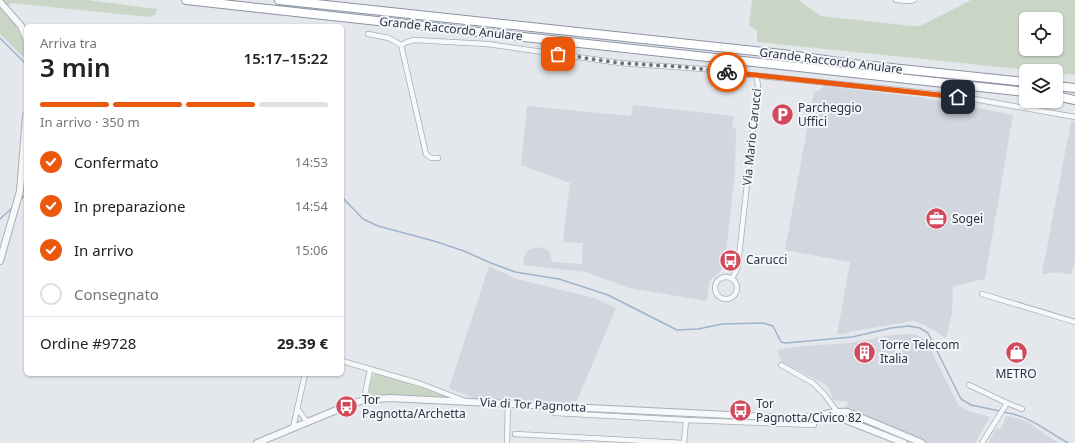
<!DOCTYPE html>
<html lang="it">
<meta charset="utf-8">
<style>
body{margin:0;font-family:"Noto Sans",sans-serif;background:#f2f2f2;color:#222;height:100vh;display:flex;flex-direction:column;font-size:15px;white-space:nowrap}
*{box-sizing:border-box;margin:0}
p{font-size:13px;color:#767676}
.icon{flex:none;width:22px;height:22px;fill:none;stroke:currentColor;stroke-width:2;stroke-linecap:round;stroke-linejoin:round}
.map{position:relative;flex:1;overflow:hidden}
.sheet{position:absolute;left:24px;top:24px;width:320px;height:352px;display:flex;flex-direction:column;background:#fff;border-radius:6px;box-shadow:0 1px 3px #0004}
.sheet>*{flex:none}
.buttons{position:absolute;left:1019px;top:12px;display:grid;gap:8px}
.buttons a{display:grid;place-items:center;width:44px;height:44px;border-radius:6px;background:#fff;box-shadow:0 1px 3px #0004;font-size:20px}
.pin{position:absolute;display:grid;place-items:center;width:34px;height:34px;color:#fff;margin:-17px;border-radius:8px;box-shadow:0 2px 6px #0006}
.courier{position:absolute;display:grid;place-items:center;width:40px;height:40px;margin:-20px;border:3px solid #ea580c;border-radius:50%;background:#fff;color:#222;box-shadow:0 1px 5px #0007}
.overview em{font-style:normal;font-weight:600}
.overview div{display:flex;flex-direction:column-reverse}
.overview{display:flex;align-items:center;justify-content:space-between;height:68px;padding:0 16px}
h1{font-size:26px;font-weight:600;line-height:30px}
.bar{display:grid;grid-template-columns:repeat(4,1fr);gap:6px 4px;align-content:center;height:48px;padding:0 16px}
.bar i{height:5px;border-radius:3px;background:#e0e0e0}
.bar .on{background:#ea580c}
.bar p{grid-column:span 4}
.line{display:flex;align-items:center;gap:10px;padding:0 16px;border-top:1px solid #e0e0e0}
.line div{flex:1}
ol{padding:0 16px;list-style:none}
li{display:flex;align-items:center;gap:12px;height:44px}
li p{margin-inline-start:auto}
li .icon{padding:4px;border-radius:50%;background:#ea580c;color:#fff;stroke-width:4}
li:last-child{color:#767676}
li i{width:22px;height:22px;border:2px solid #e0e0e0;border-radius:50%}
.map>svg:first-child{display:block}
.built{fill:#d2d6de}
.green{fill:#c9d6c5;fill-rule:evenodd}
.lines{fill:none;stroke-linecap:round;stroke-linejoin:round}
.stream{stroke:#9fb4cc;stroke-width:1.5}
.minor-casing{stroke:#a9aeb7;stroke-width:6}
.tertiary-casing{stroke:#a9aeb7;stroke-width:8}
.motorway-casing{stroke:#8b94a3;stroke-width:10}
.minor{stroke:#f7f8fa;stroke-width:4.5}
.tertiary{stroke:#f7f8fa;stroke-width:6}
.motorway{stroke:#fff;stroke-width:8}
.done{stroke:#6c737f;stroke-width:4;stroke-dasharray:0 7.2}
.route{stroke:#ea580c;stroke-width:5}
.labels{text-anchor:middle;stroke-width:4;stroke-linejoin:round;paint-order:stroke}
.street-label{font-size:12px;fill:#2b3445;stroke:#f4f6f9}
.poi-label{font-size:12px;fill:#2b3445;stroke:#f4f6f9;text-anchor:start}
</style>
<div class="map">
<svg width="1075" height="443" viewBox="0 0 1075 443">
<rect width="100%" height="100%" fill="#e4e7ec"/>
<!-- built -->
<path class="built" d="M824,86l94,11 95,18 -28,164 -32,7 -1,28 -6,24 -19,-12 -14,-5 -48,8 -28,6 13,-73 -65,-12 29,-159h5z
M633,105l101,11 -2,12 4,1 -1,40 -10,95 -6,9 -7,5 -3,4 -2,19 -78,-13 -43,-16 -62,-7 -1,-5 4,-9 9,-4 10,2 4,4 2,9 30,2 1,-21 -20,-1 7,-59 -49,-18 6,-59 104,10z
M1071,121h4v138l-4,16 -12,-3 -17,2z
M489,266l27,13 79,19 21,10 -40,95 -100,-4 -27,-11z
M914,334l11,5 34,67 13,6 18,5 -15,26h-48l-74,-32v-3h-9l4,-4 -1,-2 -14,-2 -4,-11 -4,-5 -43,-22 -5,-12 26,-4 47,-3 42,-8z
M1006,416l15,3 11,6 26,18h-70l7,-13 2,-2 4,1z"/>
<!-- green -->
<path class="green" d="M1,0h86l70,9 -2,6 -6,2 -138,-14 -3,3z
M752,0h46l23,16 91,10h8l51,-26h104v75l-19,-2v-2h-16l-283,-29v-11l-8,-6zM1026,19h30v30h-30z
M0,8c13,13 25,27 26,46l-3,3 -23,-23z
M375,373l60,19 9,4 1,1 -70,-1 -5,-1c-2,-6 1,-18 5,-22z"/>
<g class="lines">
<!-- stream -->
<path class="stream" d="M0,38l25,25
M342,197l21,22 15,7 56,15 30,10 27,12 24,9 44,7 49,16 69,35 21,-1 24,-5 41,-1 10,3 8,16 5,1 66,-6 39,-9 18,-2 11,2 8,5 33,66 10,6 29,6
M22,198l4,-4
M0,219l13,-12
M1004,412c26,4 42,19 64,31"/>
<defs>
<path id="minor" d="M896,0l13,1 5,-1
M368,34l21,4 12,7 6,-3 7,-2 73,4 133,19 96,7 25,4 216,22 118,21
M401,45l25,109 5,4h7
M715 288a11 11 0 1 1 22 0a11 11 0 1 1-22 0Z
M732,279l5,-10 1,-4 20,-180 -2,-10
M982,294l93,28
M342,361l79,23 44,17
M781,365l32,18 11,11 14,19
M969,385l38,18
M364,400l6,-31
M297,408l10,14
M555,413l131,7
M293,428l12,-54
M515,434l169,9
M507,443l1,-39
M684,443l2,-23 128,5
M982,443l25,-40 15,6"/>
<path id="tertiary" d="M0,2l21,24 5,12
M0,261l20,-70 6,-75
M818,416c10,-3 19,-5 30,-4l74,31
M257,443l94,-39 13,-4 26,-2 397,20 30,-1 26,2 61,24"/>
<path id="motorway" d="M186,0l840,92
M279,0l503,54 71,10 173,18
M1056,86l19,2
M1056,96l19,4"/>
</defs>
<!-- minor casing -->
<use href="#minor" class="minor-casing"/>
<!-- tertiary casing -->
<use href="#tertiary" class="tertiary-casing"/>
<!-- motorway casing -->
<use href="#motorway" class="motorway-casing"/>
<!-- minor -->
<use href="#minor" class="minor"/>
<!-- tertiary -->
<use href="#tertiary" class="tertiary"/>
<!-- motorway -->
<use href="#motorway" class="motorway"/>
</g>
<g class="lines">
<!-- done -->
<path class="done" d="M558,54l62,9 64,4 43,5"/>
<!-- route -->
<path class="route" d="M727,72l231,25"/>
</g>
<!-- icons -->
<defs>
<symbol id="parking-disc" viewBox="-11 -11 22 22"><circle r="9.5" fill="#d1495b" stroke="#f4f6f9"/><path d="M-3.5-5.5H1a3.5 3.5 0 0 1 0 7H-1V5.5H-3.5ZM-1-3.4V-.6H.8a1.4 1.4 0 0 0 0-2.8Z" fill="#fff"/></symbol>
<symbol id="office-disc" viewBox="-11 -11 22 22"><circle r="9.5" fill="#d1495b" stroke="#f4f6f9"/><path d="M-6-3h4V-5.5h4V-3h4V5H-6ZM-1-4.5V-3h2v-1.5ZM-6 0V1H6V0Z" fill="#fff"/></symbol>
<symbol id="bus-disc" viewBox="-11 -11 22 22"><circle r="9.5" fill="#d1495b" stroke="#f4f6f9"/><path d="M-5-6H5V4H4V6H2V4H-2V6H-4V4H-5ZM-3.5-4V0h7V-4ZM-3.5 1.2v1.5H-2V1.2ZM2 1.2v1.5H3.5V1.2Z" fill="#fff"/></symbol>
<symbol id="building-disc" viewBox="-11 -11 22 22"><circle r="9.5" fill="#d1495b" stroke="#f4f6f9"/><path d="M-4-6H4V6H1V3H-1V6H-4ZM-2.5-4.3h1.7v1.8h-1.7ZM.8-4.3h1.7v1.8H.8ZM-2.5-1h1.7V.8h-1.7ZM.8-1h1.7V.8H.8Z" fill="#fff"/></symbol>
<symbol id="shop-disc" viewBox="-11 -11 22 22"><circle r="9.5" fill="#d1495b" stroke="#f4f6f9"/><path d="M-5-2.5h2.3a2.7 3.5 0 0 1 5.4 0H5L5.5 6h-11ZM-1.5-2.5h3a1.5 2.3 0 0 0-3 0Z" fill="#fff"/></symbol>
</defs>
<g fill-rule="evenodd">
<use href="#parking-disc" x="770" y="102" width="25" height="25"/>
<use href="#office-disc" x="924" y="206" width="25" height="25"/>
<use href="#bus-disc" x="718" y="248" width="25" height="25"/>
<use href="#building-disc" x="852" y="340" width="25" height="25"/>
<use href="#shop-disc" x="1004" y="340" width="25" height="25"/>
<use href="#bus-disc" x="334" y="394" width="25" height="25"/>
<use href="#bus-disc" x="728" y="398" width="25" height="25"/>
</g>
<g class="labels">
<!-- street labels -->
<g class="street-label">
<text transform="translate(451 29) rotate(6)" y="4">Grande Raccordo Anulare</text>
<text transform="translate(831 61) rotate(7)" y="4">Grande Raccordo Anulare</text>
<text transform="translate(752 137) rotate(-84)" y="4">Via Mario Carucci</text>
<text transform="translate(533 405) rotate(3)" y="4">Via di Tor Pagnotta</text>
</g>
<!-- poi labels -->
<g class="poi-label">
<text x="798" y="112">Parcheggio<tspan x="798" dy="14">Uffici</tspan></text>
<text x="952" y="223">Sogei</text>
<text x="746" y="264">Carucci</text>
<text x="880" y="349">Torre Telecom<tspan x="880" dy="14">Italia</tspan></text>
<text x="1016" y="378" text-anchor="middle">METRO</text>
<text x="362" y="404">Tor<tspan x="362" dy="14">Pagnotta/Archetta</tspan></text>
<text x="756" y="408">Tor<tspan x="756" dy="14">Pagnotta/Civico 82</tspan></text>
</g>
</g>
</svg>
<div class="buttons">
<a><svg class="icon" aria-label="locate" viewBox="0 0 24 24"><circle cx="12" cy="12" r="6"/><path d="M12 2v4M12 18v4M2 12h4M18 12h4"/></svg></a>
<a><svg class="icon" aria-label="layers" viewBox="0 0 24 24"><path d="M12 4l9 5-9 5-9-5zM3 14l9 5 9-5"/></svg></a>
</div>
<div class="pin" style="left:558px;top:54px;background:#ea580c"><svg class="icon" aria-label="bag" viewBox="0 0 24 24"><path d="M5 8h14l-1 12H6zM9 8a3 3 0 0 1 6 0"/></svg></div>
<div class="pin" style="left:958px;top:97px;background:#1f2937"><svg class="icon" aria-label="home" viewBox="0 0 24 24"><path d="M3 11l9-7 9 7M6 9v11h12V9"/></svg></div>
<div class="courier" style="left:727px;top:72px"><svg class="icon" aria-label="bike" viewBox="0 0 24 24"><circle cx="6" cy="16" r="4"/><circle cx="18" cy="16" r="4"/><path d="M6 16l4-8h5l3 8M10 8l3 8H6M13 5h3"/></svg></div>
<section class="sheet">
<div class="overview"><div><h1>3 min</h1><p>Arriva tra</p></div><em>15:17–15:22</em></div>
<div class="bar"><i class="on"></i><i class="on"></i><i class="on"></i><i></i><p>In arrivo · 350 m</p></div>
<ol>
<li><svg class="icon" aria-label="check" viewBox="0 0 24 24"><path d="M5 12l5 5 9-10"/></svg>Confermato<p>14:53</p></li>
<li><svg class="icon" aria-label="check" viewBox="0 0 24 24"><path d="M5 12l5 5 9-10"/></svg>In preparazione<p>14:54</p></li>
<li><svg class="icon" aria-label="check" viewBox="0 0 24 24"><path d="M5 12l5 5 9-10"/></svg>In arrivo<p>15:06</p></li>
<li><i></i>Consegnato</li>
</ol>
<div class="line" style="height:52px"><div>Ordine #9728</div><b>29.39 €</b></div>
</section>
</div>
